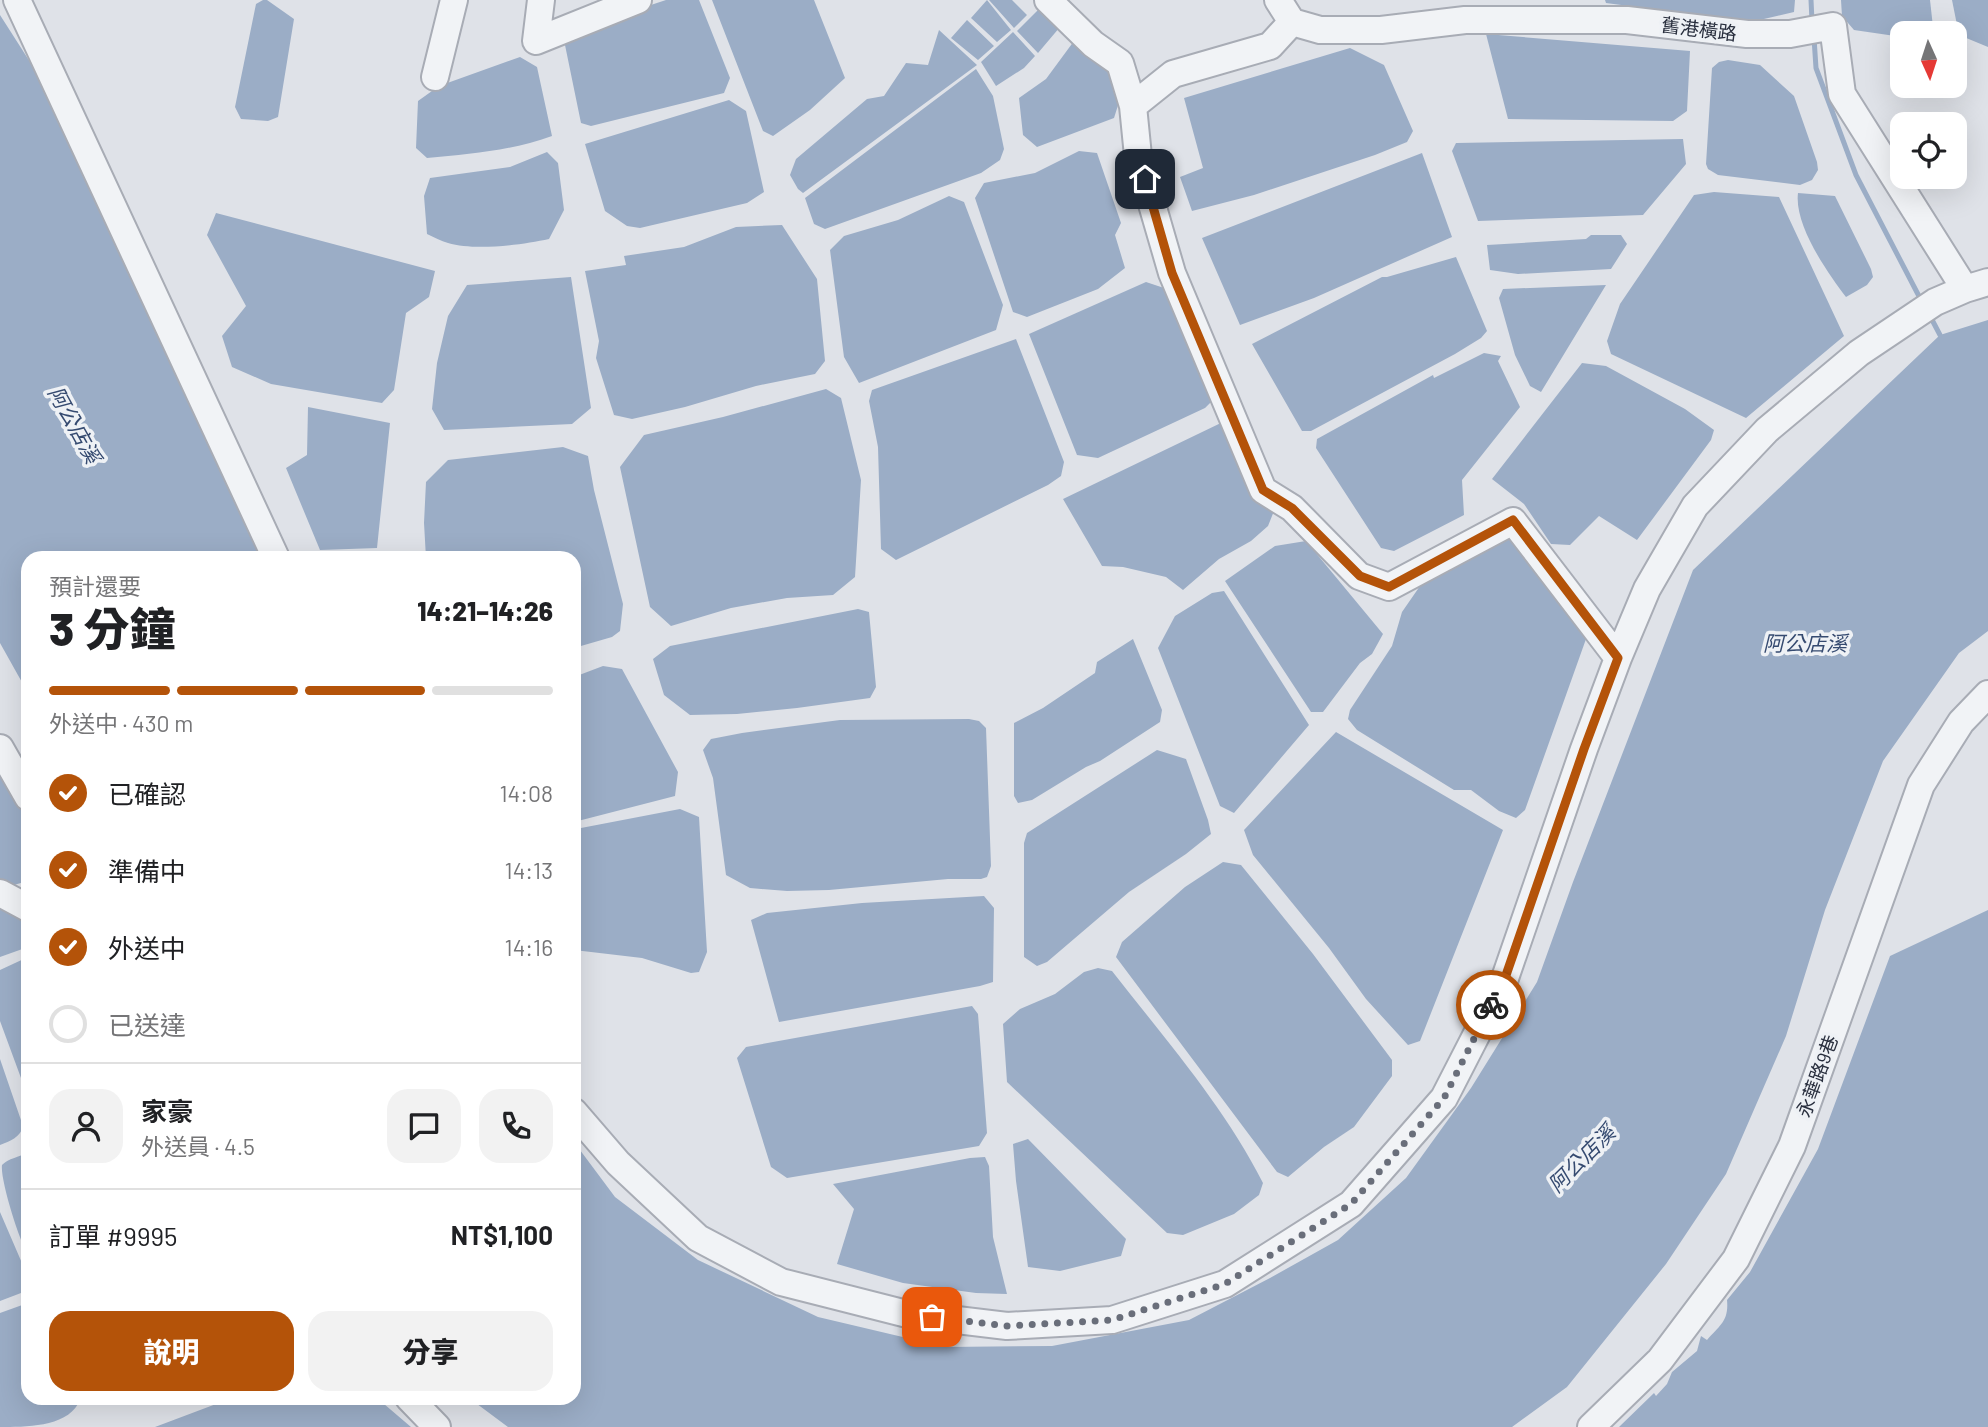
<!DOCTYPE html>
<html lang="zh-TW">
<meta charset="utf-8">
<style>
body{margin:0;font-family:Barlow,"Noto Sans TC",sans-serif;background:#f2f2f2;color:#202124;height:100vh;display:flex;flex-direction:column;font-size:26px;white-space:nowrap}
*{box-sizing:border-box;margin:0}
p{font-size:23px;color:#757577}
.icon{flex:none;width:38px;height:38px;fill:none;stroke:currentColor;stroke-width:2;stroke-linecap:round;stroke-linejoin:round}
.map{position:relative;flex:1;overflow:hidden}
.drawer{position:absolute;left:21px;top:551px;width:560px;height:854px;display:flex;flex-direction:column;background:#fff;border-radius:21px;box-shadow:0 7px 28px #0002}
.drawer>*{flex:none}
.needle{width:46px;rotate:177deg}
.fabs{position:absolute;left:1890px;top:21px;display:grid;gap:14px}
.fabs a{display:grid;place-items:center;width:77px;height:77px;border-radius:14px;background:#fff;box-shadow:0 7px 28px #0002;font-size:35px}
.pin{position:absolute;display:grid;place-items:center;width:60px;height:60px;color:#fff;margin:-30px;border-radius:14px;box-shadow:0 4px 10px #0006}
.courier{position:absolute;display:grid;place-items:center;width:70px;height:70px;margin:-35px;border:5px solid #b45309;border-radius:50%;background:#fff;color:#222;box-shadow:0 2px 9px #0007}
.head em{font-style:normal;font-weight:800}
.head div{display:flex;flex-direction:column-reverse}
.head{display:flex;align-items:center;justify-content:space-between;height:119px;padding:0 28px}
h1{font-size:46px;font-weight:800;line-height:52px}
.bar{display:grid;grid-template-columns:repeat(4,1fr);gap:10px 7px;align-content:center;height:84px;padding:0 28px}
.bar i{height:9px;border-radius:5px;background:#e0e0e0}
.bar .on{background:#b45309}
.bar p{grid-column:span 4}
.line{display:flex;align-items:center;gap:18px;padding:0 28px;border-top:2px solid #e0e0e0}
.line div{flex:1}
.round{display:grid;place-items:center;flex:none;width:74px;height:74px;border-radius:21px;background:#f2f2f2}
ol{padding:0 28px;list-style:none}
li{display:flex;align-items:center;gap:21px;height:77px}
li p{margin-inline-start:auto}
li .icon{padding:7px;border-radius:50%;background:#b45309;color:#fff;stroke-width:4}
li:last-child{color:#757577}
li i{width:38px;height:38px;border:4px solid #e0e0e0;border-radius:50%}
.cta{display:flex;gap:14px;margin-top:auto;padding:14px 28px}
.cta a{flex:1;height:80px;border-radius:21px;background:#b45309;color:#fff;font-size:28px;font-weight:800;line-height:80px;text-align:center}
.cta a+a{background:#f2f2f2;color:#202124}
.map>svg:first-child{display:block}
.water{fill:#9badc6}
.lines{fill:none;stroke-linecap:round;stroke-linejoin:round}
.stream{stroke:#9badc6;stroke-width:5}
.minor-casing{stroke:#a8acb5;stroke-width:30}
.minor{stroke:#f1f3f6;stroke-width:26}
.done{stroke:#696e7a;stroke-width:7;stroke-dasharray:0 12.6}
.route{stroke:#b45309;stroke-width:9}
.labels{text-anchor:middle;stroke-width:7;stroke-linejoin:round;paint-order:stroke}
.street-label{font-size:19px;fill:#292f3e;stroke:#eef1f5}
.water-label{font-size:21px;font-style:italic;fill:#354a70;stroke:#eef1f5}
</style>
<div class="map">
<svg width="1988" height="1427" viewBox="0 0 1988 1427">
<rect width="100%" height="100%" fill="#dfe2e8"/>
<!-- water -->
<path class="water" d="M263,0h4l27,19 -16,98 -10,4 -27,-2 -6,-12 21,-103z
M666,0h33l31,78 -6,15 -133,33 -10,-3 -16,-78 4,-13z
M712,0h102l31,78 -35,32 -37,26 -10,-5z
M987,0l24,30 -14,12 -26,-24z
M989,0h23l15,15 -13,13z
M1605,0h190l-1,12 -43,10 -145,-19z
M1841,0h89l3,27 -10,6h-21v4l-48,-7 -12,-14z
M1952,0h36v47l-29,-12z
M1041,7l19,20 -22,26 -21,-22z
M0,15l55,86 217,457h-244v135l-28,-50z
M967,20l27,26 -16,14 -27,-22z
M939,30l38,35 -174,128 -5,-4 -8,-14 6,-16 71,-60 17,-3 22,-33 22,2z
M1013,32l22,24 -11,12 -28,18 -15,-24z
M1486,34l204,17 -3,60 -14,10 -165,-2z
M1074,41l28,13 18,45 -6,19 -77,29 -14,-12 -4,-37 27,-19z
M1350,48l34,17 29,66 -6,11 -32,13 -121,40 -62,16 -12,-34 23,-9 -19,-70z
M520,57l17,10 15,69c-42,15 -82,18 -125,22l-11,-10 2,-47 21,-15z
M1728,60l32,5 34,31 23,66 1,8 -6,10 -12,5 -82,-10 -10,-6 -2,-5 6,-96 7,-6z
M976,69l17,27 11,53 -4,11 -19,13 -156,56 -11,-5 -9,-26z
M729,100l17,11 18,81 -17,11 -107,25 -13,-2 -22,-15 -20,-67z
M1683,139l3,25 -43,51 -165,6 -26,-70 4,-8z
M1079,151l18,2 24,70 -6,12 10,33 -27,21 -71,28 -14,-5 -38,-114 9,-15 51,-10z
M547,152l11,11 6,47 -15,29c-28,6 -74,12 -101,4 -7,-2 -14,-6 -21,-9l-3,-38 6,-18 80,-11z
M1422,153l30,84 -138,61 -74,27 -38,-87z
M1714,192l65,5 65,139 -98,82 -135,-64 -4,-13 13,-37 74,-109z
M1798,193l37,3 36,73 2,8 -6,8 -21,12c-19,-25 -52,-72 -48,-104z
M949,196l15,6 39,103 -7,25 -137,53 -15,-26 -14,-107 14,-14 54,-16z
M216,213l219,58 -6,26 -23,16 -12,77 -12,13 -111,-19 -39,-17 -10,-31 24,-30 -39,-71z
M782,225l35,54 8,82 -10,13 -59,12 -71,21 -53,12 -18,-4 -18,-57 3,-17 -14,-70 41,-6 -2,-9 60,-9 52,-20z
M1591,235h30l6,9 -16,25 -93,5 -28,-4 -3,-25 99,-6z
M1456,257l31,74 -6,7 -26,16 -144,77h-9l-50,-87 130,-67h5z
M571,277l20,131 -19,16 -128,6 -12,-21 5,-46 11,-47 19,-31z
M1146,282l27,9 43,106 -11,11 -107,50 -21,-3 -48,-121z
M1606,285l-65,107 -11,-6 -15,-31 -16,-57 4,-9z
M1988,320v311l-29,22 -76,108 -58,149 -39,126 -60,138 -60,90 -99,123 -55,40h-1004l-39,-29h105v-256l41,55 83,63 120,57 127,30 107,-1 137,-26 81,-42 68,-38 68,-62 65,-90 66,-106 36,-100 120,-312 247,-235z
M1016,339l48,123 -3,14 -13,9 -152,75 -15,-11 -3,-102 -9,-46 3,-11z
M1484,353l17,3 -3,5 22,46 -58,73 2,35 -70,36 -13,-3 -65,-100 1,-9 116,-64 1,3z
M1582,363l24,3 79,43 29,21 -3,10 -74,100 -38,-24 -29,29 -19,-1 -27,-40 -32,-25z
M826,389l15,9 20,82 -6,97 -22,18 -46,3 -56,10 -60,18 -21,-19 -30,-140 24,-32 79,-18z
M308,407l82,16 -13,125 -57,2 -34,-82 21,-13z
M1225,421l51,85 -8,20 -17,15 -32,18 -36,31 -17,-13 -43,-10 -21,-1 -39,-67z
M563,447l25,9 6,34 29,114 -3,27 -8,6 -38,11v-90h-148l-2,-35 2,-41 22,-22z
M1502,536l14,3 66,84 4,16 -61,171 -9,8 -17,-7 -28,-21h-17l-97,-60 -9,-11 2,-9 42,-64 10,-34 18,-26z
M1306,541l77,93 -11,20 -12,9 -37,49h-12l-86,-131 50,-35z
M1224,591l85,134 -75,88 -14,-7 -62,-158 17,-32 37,-23z
M858,609l11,3 7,75 -6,11 -73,10 -60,6 -47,1 -26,-20 -11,-36 17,-13z
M1133,639l29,71 -2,12 -60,39 -14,6 -54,33 -14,3 -4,-7v-73l29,-15 52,-35 2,-11z
M603,666l19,3 56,103 -3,24 -101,26v-145z
M969,719l10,2 7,7 5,138 -4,11 -6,2h-33l-119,11 -42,1 -37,-3 -24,-13 -13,-97 -10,-28 8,-11 31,-6 98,-13z
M1336,732l167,98 -83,211 -12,4 -42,-46 -37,-51 -76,-93 -9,-25z
M1157,750l29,9 22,61 3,14 -25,20 -57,38 -82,70 -10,4 -13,-9v-114l3,-10z
M0,753l28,65v63l-25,7 -3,-2z
M680,809l19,8 8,135 -8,20 -8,1 -49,-15 -68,-8v-108l7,-14z
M1223,862l18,3 72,89 79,106v16l-38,51 -30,20 -36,30 -11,-5 -161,-215 6,-15 63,-55z
M984,896l10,12 -1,74 -13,4 -201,36 -28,-102 16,-7 95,-10z
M0,905l28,14v28l-28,10z
M1988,910v517h-369l35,-34 2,3 11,-12 5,-12 25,-21 4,-15 6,4c13,-15 22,-19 20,-40l23,-28 68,-123 72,-193z
M28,957v140l-28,-76v-51z
M1098,968l14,3c53,68 112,135 151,212l-4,12 -25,19 -51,21 -16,-2 -160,-151 -4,-58 17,-15 35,-15 29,-22z
M972,1006l6,8 9,119 -8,13 -192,32 -16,-11 -34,-109 9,-11z
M0,1059l23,67c-2,11 -13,15 -23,19z
M1028,1139l98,100 -5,17 -61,15 -32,-4 -12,-86 -3,-37z
M28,1153v102c-9,-15 -28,-76 -26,-90 5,-6 19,-9 26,-12z
M985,1157l4,9 4,71 14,57 -31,-1 -73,-10 -66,-19 17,-55 -21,-25 137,-26z
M0,1212l28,65 -7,16 -21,8z
M25,1304l3,1v93h48l2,6c-13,23 -53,23 -78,23v-114z
M232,1398h145l34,29h-256z"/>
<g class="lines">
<!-- stream -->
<path class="stream" d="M1811,0l1,21
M1814,38l2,30 40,107 66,127
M1929,314l11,21"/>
<defs>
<path id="minor" d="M17,0l259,558
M541,0l-5,41 102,-41
M1048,0l45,44 27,19 13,43
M1278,0l14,22 28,8h61l84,-10h162l120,14h43l43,-8 9,68 123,195
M1292,22l-22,24 -97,28 -40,32 5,50 34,117 91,217 29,18 67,68 30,11 124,-66 105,137
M435,77l19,-77
M0,748l28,49
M0,893l28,15
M574,1112l44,51 80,75 83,44 126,32 100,12 105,-6 113,-36 126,-80 93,-106 60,-117 80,-232 34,-91 29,-69 48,-83 72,-76 92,-77 76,-51 30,-13 23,-7
M409,1398l28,29
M1591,1427l69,-67 76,-101 56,-113 129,-361 40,-63 27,-28"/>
</defs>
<!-- minor casing -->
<use href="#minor" class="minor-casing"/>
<!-- minor -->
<use href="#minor" class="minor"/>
</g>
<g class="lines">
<!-- done -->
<path class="done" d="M932,1317l75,9 105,-6 113,-36 126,-80 93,-106 47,-93"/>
<!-- route -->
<path class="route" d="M1145,179l27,94 91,217 29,18 68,68 29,11 124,-67 105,138 -34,91 -80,232 -13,24"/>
</g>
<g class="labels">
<!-- street labels -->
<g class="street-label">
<text transform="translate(1699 29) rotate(7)" y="7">舊港橫路</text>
<text transform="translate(1817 1076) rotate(-70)" y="7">永華路9巷</text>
</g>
<!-- water labels -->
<g class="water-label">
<text transform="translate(74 425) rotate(61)" y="7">阿公店溪</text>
<text x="1805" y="651">阿公店溪</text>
<text transform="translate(1582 1159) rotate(-45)" y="7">阿公店溪</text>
</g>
</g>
</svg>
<div class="fabs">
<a><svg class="needle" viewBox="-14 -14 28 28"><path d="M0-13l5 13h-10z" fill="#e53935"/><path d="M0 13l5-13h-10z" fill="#757577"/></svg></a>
<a><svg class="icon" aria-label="locate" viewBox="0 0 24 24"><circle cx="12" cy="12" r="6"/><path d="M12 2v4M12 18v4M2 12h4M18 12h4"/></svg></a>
</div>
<div class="pin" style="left:932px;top:1317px;background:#ea580c"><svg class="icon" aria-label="bag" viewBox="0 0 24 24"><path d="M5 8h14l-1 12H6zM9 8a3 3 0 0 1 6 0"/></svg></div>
<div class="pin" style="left:1145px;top:179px;background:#1f2937"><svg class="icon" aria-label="home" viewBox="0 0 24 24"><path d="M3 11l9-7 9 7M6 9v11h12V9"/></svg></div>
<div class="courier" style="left:1491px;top:1005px"><svg class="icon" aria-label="bike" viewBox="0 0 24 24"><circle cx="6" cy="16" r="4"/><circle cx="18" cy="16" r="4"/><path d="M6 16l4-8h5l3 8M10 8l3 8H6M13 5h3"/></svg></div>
<section class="drawer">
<div class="head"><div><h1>3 分鐘</h1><p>預計還要</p></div><em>14:21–14:26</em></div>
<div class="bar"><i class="on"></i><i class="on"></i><i class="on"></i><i></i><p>外送中 · 430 m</p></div>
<ol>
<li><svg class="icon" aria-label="check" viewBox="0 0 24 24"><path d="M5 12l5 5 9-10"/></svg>已確認<p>14:08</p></li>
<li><svg class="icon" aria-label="check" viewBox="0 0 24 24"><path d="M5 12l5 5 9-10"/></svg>準備中<p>14:13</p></li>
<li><svg class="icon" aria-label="check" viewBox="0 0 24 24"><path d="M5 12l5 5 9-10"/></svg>外送中<p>14:16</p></li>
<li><i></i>已送達</li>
</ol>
<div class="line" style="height:126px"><a class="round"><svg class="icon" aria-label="person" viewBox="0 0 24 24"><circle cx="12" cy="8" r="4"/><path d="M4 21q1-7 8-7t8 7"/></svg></a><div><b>家豪</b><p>外送員 · 4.5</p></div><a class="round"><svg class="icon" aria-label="chat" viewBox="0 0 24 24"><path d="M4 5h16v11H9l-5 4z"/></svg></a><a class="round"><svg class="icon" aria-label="phone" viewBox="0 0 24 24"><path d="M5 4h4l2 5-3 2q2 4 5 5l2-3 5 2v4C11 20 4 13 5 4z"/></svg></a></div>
<div class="line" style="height:91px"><div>訂單 #9995</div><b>NT$1,100</b></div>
<div class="cta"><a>說明</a><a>分享</a></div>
</section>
</div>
